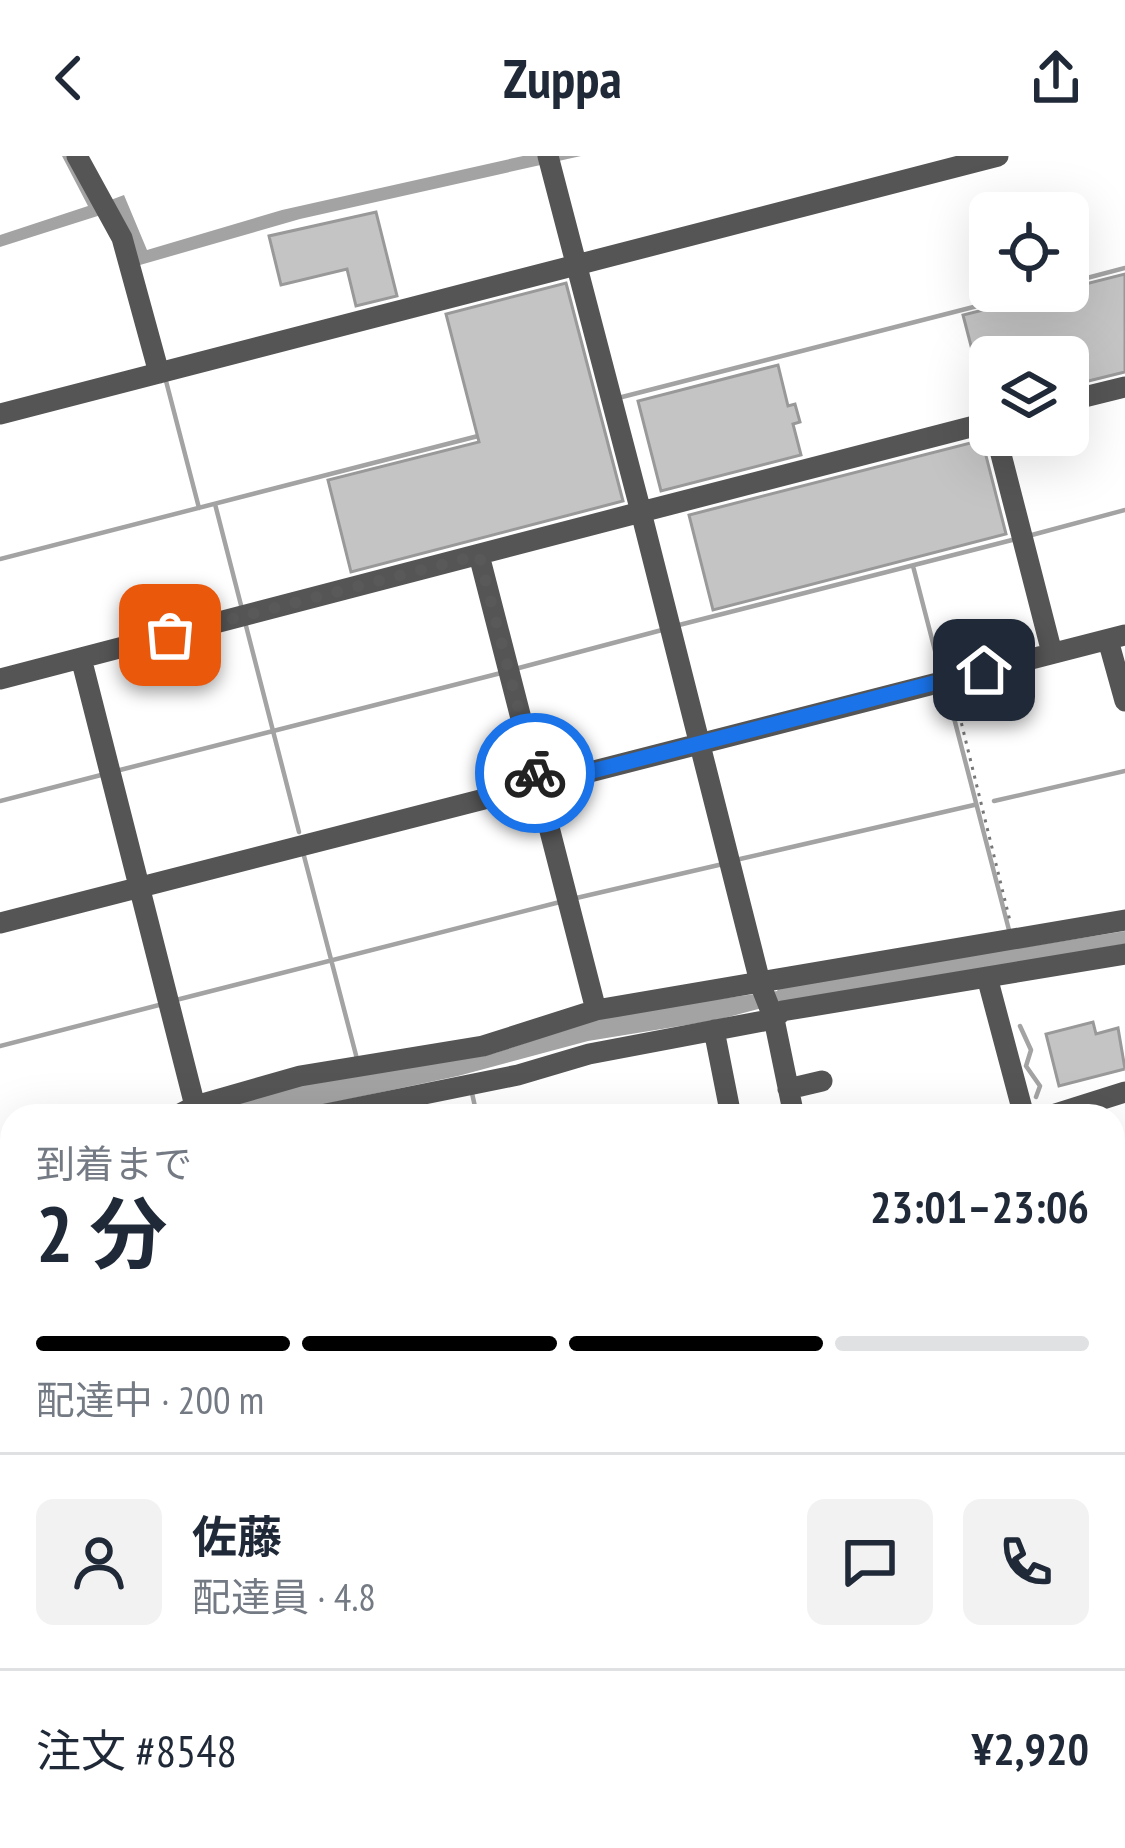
<!DOCTYPE html>
<html lang="ja">
<meta charset="utf-8">
<style>
body{margin:0;font-family:"PT Sans Narrow","Noto Sans JP",sans-serif;background:#f2f2f3;color:#1f2937;height:100vh;display:flex;flex-direction:column;font-size:45px;white-space:nowrap}
*{box-sizing:border-box;margin:0}
p{font-size:39px;color:#747a83}
.icon{flex:none;width:66px;height:66px;fill:none;stroke:currentColor;stroke-width:2;stroke-linecap:round;stroke-linejoin:round}
.map{position:relative;flex:1;overflow:hidden}
.drawer{position:absolute;left:0px;top:948px;width:1125px;height:744px;display:flex;flex-direction:column;background:#fff;border-radius:36px 36px 0 0;box-shadow:0 12px 48px #0002}
.drawer>*{flex:none}
.buttons{position:absolute;left:969px;top:36px;display:grid;gap:24px}
.buttons a{display:grid;place-items:center;width:120px;height:120px;border-radius:18px;background:#fff;box-shadow:0 12px 48px #0002;font-size:60px}
.pin{position:absolute;display:grid;place-items:center;width:102px;height:102px;color:#fff;margin:-51px;border-radius:24px;box-shadow:0 6px 18px #0006}
.courier{position:absolute;display:grid;place-items:center;width:120px;height:120px;margin:-60px;border:9px solid #1a73e8;border-radius:50%;background:#fff;color:#222;box-shadow:0 3px 15px #0007}
.headline em{font-style:normal;font-weight:700}
.headline div{display:flex;flex-direction:column-reverse}
.headline{display:flex;align-items:center;justify-content:space-between;height:204px;padding:0 36px}
h1{font-size:78px;font-weight:700;line-height:90px}
.bar{display:grid;grid-template-columns:repeat(4,1fr);gap:18px 12px;align-content:center;height:144px;padding:0 36px}
.bar i{height:15px;border-radius:9px;background:#e0e1e3}
.bar .active{background:#000}
.bar p{grid-column:span 4}
.line{display:flex;align-items:center;gap:30px;padding:0 36px;border-top:3px solid #e0e1e3}
.line div{flex:1}
.round{display:grid;place-items:center;flex:none;width:126px;height:126px;border-radius:18px;background:#f2f2f3}
header{display:flex;justify-content:space-between;align-items:center;height:156px;padding:0 36px;background:#fff;font-size:54px;font-weight:700}
.map>svg:first-child{display:block}
.water{fill:#a3a3a3}
.lines{fill:none;stroke-linecap:round;stroke-linejoin:round}
.stream{stroke:#a3a3a3;stroke-width:4.5}
.building{fill:#c4c4c4;stroke:#999;stroke-width:3}
.path{stroke:#777;stroke-width:3;stroke-dasharray:3 6;stroke-linecap:butt}
.minor{stroke:#555;stroke-width:21}
.done{stroke:#595959;stroke-width:12;stroke-dasharray:0 21.6}
.route{stroke:#1a73e8;stroke-width:15}
</style>
<header><svg class="icon" aria-label="back" viewBox="0 0 24 24"><path d="M15 5l-7 7 7 7"/></svg>Zuppa<svg class="icon" aria-label="share" viewBox="0 0 24 24"><path d="M12 15V3M7 8l5-5 5 5M5 13v7h14v-7"/></svg></header>
<div class="map">
<svg width="1125" height="1692" viewBox="0 0 1125 1692">
<rect width="100%" height="100%" fill="#fff"/>
<!-- water -->
<path class="water" d="M62,0h7l39,45 16,-6 23,55 135,-40 241,-54h58l-281,63 -160,46 -36,-51 -104,33v-12l88,-29z
M1125,775v13l-344,59 -64,17 -129,21 -130,35 -189,40h-67l103,-35 190,-28 117,-39 165,-23 3,-5z"/>
<g class="lines">
<!-- stream -->
<path class="stream" d="M1068,127l57,-15
M166,225l33,127
M622,241l414,-106
M215,348l27,105
M1028,380l97,-26
M0,403l482,-124
M913,410l27,104
M245,466l54,210
M679,469l337,-86
M515,513l147,-39
M947,535l62,239
M116,615l385,-98
M0,645l105,-27
M994,645l131,-30
M304,700l53,203
M740,703l234,-54
M572,743l151,-35
M176,844l384,-98
M1020,870l11,24 -5,16 14,20 -4,11
M0,890l163,-42
M472,937l5,23
M1113,1040l12,-2
M1113,1468l12,-2
M1113,1656l12,-1"/>
</g>
<!-- building -->
<path class="building" d="M376,56l21,84 -41,10 -9,-37 -66,16 -12,-49z
M1125,118v98l-57,14v-29h-78v46l-4,1 -23,-89z
M566,127l57,218 -272,71 -23,-92 151,-38 -33,-128z
M778,209l10,41 7,-2 5,18 -7,2 8,31 -140,36 -23,-90z
M982,284l24,94 -293,76 -24,-95z
M1093,866l3,12 22,-6 7,41 -66,17 -13,-52z
M74,1680h75l4,12h-76z
M467,1680h69l4,12h-68z"/>
<g class="lines">
<!-- path -->
<path class="path" d="M955,541l55,224"/>
<!-- minor -->
<path class="minor" d="M77,0l45,82 37,135
M1068,245l57,-14
M0,258l998,-258
M996,279l56,218
M1108,484l17,61
M81,502l114,448 -19,10
M0,523l641,-167 -93,-356
M0,767l1125,-288
M987,821l37,139
M596,854l529,-90
M714,874l17,86
M788,933l34,-8
M195,950l105,-30 183,-30 113,-36 -117,-455
M316,960l202,-41 71,-21 185,-35 8,-8 343,-57
M794,960l-20,-97 -13,-33 -120,-474 349,-90
M1049,960l76,-24
M0,1023l12,-1
M0,1129h12
M1113,1196l12,-2
M0,1362l12,-3
M0,1403l12,46
M0,1494l12,-3
M1113,1530l10,60
M0,1607h12
M59,1680l3,12
M302,1680l46,5 55,-5
M633,1680l2,12
M911,1680l2,12
M1081,1680l3,12
M711,1692l1,-12
M961,1692l33,-12"/>
</g>
<g class="lines">
<!-- done -->
<path class="done" d="M170,479l309,-80 56,218"/>
<!-- route -->
<path class="route" d="M535,617l3,12 446,-115"/>
</g>
</svg>
<div class="buttons">
<a><svg class="icon" aria-label="locate" viewBox="0 0 24 24"><circle cx="12" cy="12" r="6"/><path d="M12 2v4M12 18v4M2 12h4M18 12h4"/></svg></a>
<a><svg class="icon" aria-label="layers" viewBox="0 0 24 24"><path d="M12 4l9 5-9 5-9-5zM3 14l9 5 9-5"/></svg></a>
</div>
<div class="pin" style="left:170px;top:479px;background:#ea580c"><svg class="icon" aria-label="bag" viewBox="0 0 24 24"><path d="M5 8h14l-1 12H6zM9 8a3 3 0 0 1 6 0"/></svg></div>
<div class="pin" style="left:984px;top:514px;background:#1f2937"><svg class="icon" aria-label="home" viewBox="0 0 24 24"><path d="M3 11l9-7 9 7M6 9v11h12V9"/></svg></div>
<div class="courier" style="left:535px;top:617px"><svg class="icon" aria-label="bike" viewBox="0 0 24 24"><circle cx="6" cy="16" r="4"/><circle cx="18" cy="16" r="4"/><path d="M6 16l4-8h5l3 8M10 8l3 8H6M13 5h3"/></svg></div>
<section class="drawer">
<div class="headline"><div><h1>2 分</h1><p>到着まで</p></div><em>23:01–23:06</em></div>
<div class="bar"><i class="active"></i><i class="active"></i><i class="active"></i><i></i><p>配達中 · 200 m</p></div>
<div class="line" style="height:216px"><a class="round"><svg class="icon" aria-label="person" viewBox="0 0 24 24"><circle cx="12" cy="8" r="4"/><path d="M4 21q1-7 8-7t8 7"/></svg></a><div><b>佐藤</b><p>配達員 · 4.8</p></div><a class="round"><svg class="icon" aria-label="chat" viewBox="0 0 24 24"><path d="M4 5h16v11H9l-5 4z"/></svg></a><a class="round"><svg class="icon" aria-label="phone" viewBox="0 0 24 24"><path d="M5 4h4l2 5-3 2q2 4 5 5l2-3 5 2v4C11 20 4 13 5 4z"/></svg></a></div>
<div class="line" style="height:156px"><div>注文 #8548</div><b>¥2,920</b></div>
</section>
</div>
